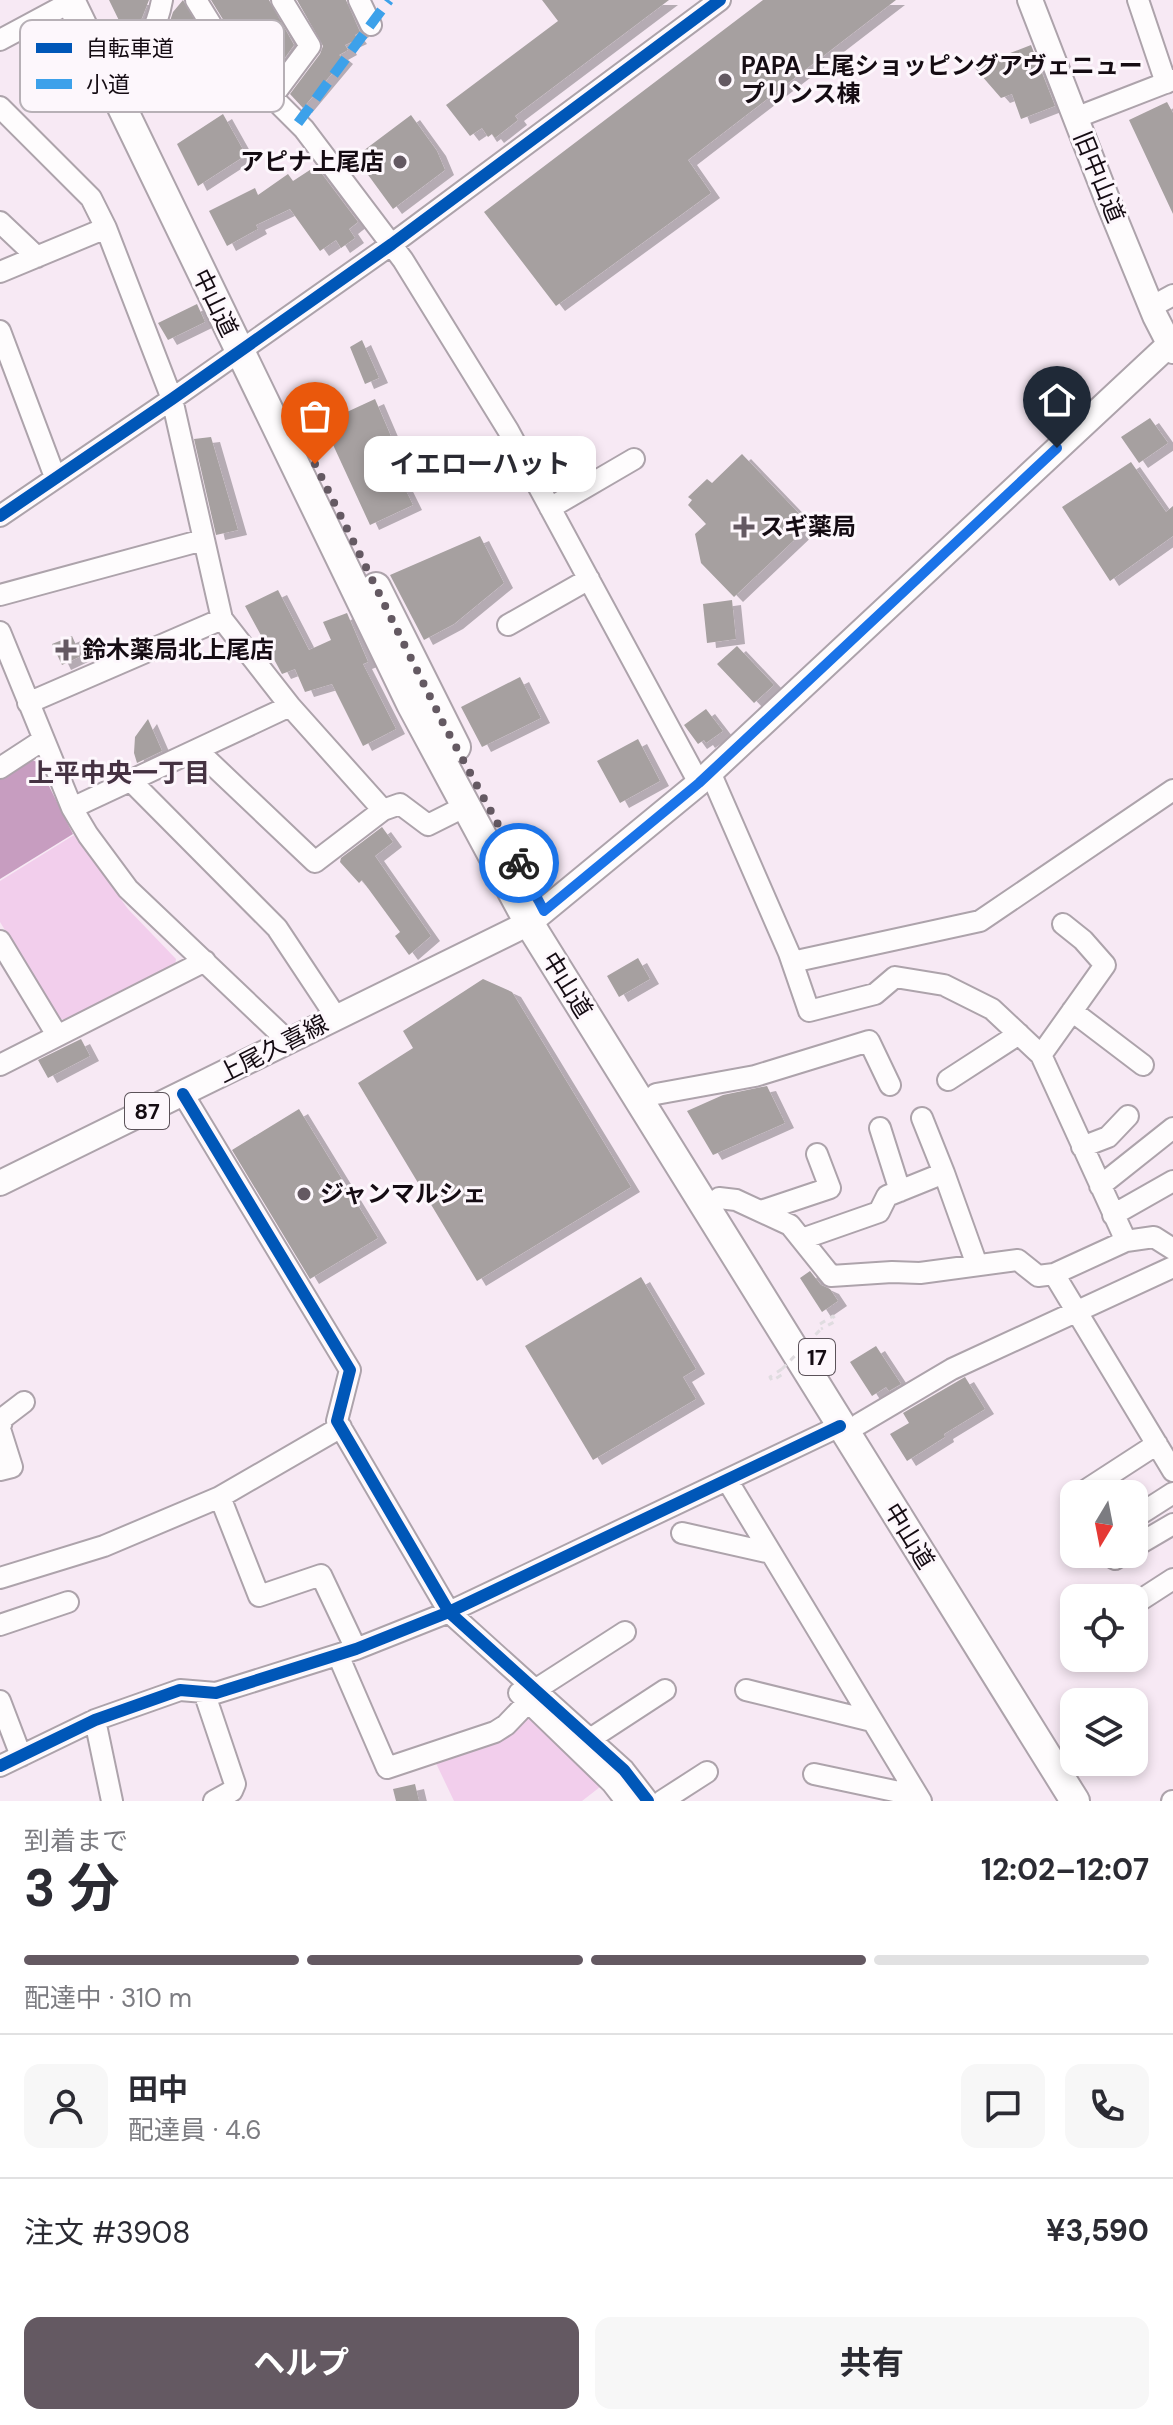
<!DOCTYPE html>
<html lang="ja">
<meta charset="utf-8">
<style>
body{margin:0;font-family:"DM Sans","Noto Sans JP",sans-serif;background:#f7f7f7;color:#2b2b33;height:100vh;display:flex;flex-direction:column;font-size:30px;white-space:nowrap}
*{box-sizing:border-box;margin:0}
p{font-size:26px;color:#7c7c81}
.icon{flex:none;width:44px;height:44px;fill:none;stroke:currentColor;stroke-width:2;stroke-linecap:round;stroke-linejoin:round}
.map{position:relative;height:1801px;overflow:hidden}
.drawer{display:flex;flex-direction:column;background:#fff;flex:1}
.drawer>*{flex:none}
.needle{width:52px;rotate:190deg}
.fabs{position:absolute;left:1060px;top:1480px;display:grid;gap:16px}
.fabs a{display:grid;place-items:center;width:88px;height:88px;border-radius:16px;background:#fff;box-shadow:0 4px 12px #0003;font-size:40px}
.pin{position:absolute;display:grid;place-items:center;width:68px;height:68px;color:#fff;margin:-82px -34px;border-radius:50% 50% 50% 0;rotate:-45deg;box-shadow:0 0 8px #0007}
.pin .icon{rotate:45deg}
.courier{position:absolute;display:grid;place-items:center;width:80px;height:80px;margin:-40px;border:6px solid #1a73e8;border-radius:50%;background:#fff;color:#222;box-shadow:0 2px 10px #0007}
.bubble{position:absolute;height:56px;border-radius:16px;background:#fff;box-shadow:0 4px 12px #0003;font-size:26px;font-weight:700;line-height:56px;text-align:center}
.summary em{font-style:normal;font-weight:700}
.summary div{display:flex;flex-direction:column-reverse}
.summary{display:flex;align-items:center;justify-content:space-between;height:136px;padding:0 24px}
h1{font-size:52px;font-weight:700;line-height:60px}
.bar{display:grid;grid-template-columns:repeat(4,1fr);gap:12px 8px;align-content:center;height:96px;padding:0 24px}
.bar i{height:10px;border-radius:6px;background:#e1e1e2}
.bar .on{background:#645962}
.bar p{grid-column:span 4}
.line{display:flex;align-items:center;gap:20px;padding:0 24px;border-top:2px solid #e1e1e2}
.line div{flex:1}
.round{display:grid;place-items:center;flex:none;width:84px;height:84px;border-radius:16px;background:#f7f7f7}
.cta{display:flex;gap:16px;margin-top:auto;padding:16px 24px}
.cta a{flex:1;height:92px;border-radius:16px;background:#645962;color:#fff;font-size:32px;font-weight:700;line-height:92px;text-align:center}
.cta a+a{background:#f7f7f7;color:#2b2b33}
.map>svg:first-child{display:block}
.green{fill:#f2ceec}
.water{fill:#c79dc0}
.building{fill:#a6a0a0;filter:url(#shadow)}
.lines{fill:none;stroke-linecap:round;stroke-linejoin:round}
.minor-casing{stroke:#ada3ab;stroke-width:24}
.major-casing{stroke:#ada3ab;stroke-width:28}
.highway-casing{stroke:#ada3ab;stroke-width:32}
.path{stroke:#e0dce0;stroke-width:3;stroke-dasharray:6 6;stroke-linecap:butt}
.minor{stroke:#fefcfd;stroke-width:20}
.major{stroke:#fefcfd;stroke-width:24}
.highway{stroke:#fefcfd;stroke-width:28}
.path-bridge{stroke:#e0dce0;stroke-width:3;stroke-dasharray:6 6;stroke-linecap:butt}
.quiet{stroke:#3da1ea;stroke-width:10;stroke-dasharray:20 10;stroke-linecap:butt}
.cycleway-casing{stroke:#fdf7fc;stroke-width:17}
.cycleway{stroke:#0057b8;stroke-width:12}
.done{stroke:#645962;stroke-width:8;stroke-dasharray:0 14.4}
.route{stroke:#1a73e8;stroke-width:10}
.poi-dot{fill:#645962;stroke:#fdf7fc;stroke-width:3}
.labels{text-anchor:middle;stroke-width:6;stroke-linejoin:round;paint-order:stroke}
.shield{fill:#fdf7fc;stroke:#5b5259;stroke-width:2}
.shield-label{font-size:22px;font-weight:bold;fill:#150c13}
.poi-label{font-size:24px;font-weight:bold;fill:#150c13;stroke:#fdf7fc;text-anchor:start}
.street-label{font-size:24px;fill:#150c13;stroke:#fdf7fc}
.neighbourhood-label{font-size:26px;font-weight:bold;fill:#453242;stroke:#fdf7fc}
.key{fill:#fdf7fc;stroke:#b7b0b6;stroke-width:2}
.key-label{font-size:22px;fill:#150c13}
</style>
<div class="map">
<svg width="1173" height="1801" viewBox="0 0 1173 1801">
<defs>
<filter id="shadow"><feDropShadow dx="9" dy="5" stdDeviation="0" flood-color="#0004"/></filter>
</defs>
<rect width="100%" height="100%" fill="#f7e9f4"/>
<!-- green -->
<path class="green" d="M74,835l54,74 48,50 -1,7 -108,54 -7,-1 -60,-97v-41z
M531,1717l69,70 -18,14h-128l-20,-42 68,-24z"/>
<!-- water -->
<path class="water" d="M25,757l12,5 36,72 -73,45v-106z"/>
<!-- building -->
<path class="building" d="M109,0h40l-17,43h-2z
M183,0l36,62 25,25 -10,11 -17,-16 4,-3 -62,-29 11,-22 -3,2 6,-18z
M211,0h58l25,45 -23,32 -31,-30z
M297,0h49l14,32 -5,3 3,4 -13,6 3,5 -9,5 5,4 -41,49 -13,-14 30,-40 3,-8z
M542,0h127l-154,116 3,4 -23,18 -3,-4 -4,3 -6,-9 -12,8 -24,-31 112,-84z
M763,0h133l-208,160 23,33 -155,113 -72,-94z
M1031,45l24,61 -34,13 -9,-25 -11,4 -27,-31z
M1167,102l6,11v101l-44,-94z
M223,114l23,41 -48,31 -21,-42z
M411,115l26,36 8,19 -52,39 -38,-52z
M316,166l42,56 -9,7 6,9 -14,10 -5,-8 -16,11 -30,-42 -34,16 2,4 -31,17 -18,-35 46,-23 3,7 30,-21 5,7z
M197,304l8,18 -37,18 -10,-17z
M362,340l17,38 -14,6 -15,-37z
M375,399l21,49 -9,4 26,53 -43,20 -47,-102z
M1150,418l18,25 -29,20 -18,-26z
M211,437l27,93 -22,5 -22,-96z
M742,454l68,71 -76,72 -33,-34 -6,-29 11,-10 -18,-19 4,-5 -4,-3 19,-18 5,4z
M1131,462l35,50 7,-6v30l-63,45 -48,-74z
M480,536l24,47 -50,41 -30,16 -34,-65z
M278,590l31,60 22,-10 -8,-18 24,-9 21,49 -5,2 33,65 -33,17 -31,-62 -27,8 -10,-23 -13,5 -37,-68z
M732,600l4,39 -29,4 -4,-39z
M72,636l9,20 -19,9 -10,-21z
M737,646l37,39 -20,18 -37,-39z
M520,677l21,41 -59,29 -21,-40z
M706,709l17,22 -17,12 -2,-3 -6,4 -14,-19z
M148,719l14,32 -25,12 -3,-10 1,-16z
M638,739l22,42 -40,22 -23,-42z
M382,827l11,15 -18,14 56,80 -22,19 -14,-19 5,-4 -38,-52 -3,3 -19,-21 1,-4z
M638,958l12,21 -31,18 -12,-21z
M483,979l29,13 119,195 -154,94 -119,-198 55,-35 -10,-17z
M81,1039l9,17 -42,22 -10,-18z
M767,1086l18,37 -72,32 -26,-44 36,-16z
M299,1109l79,129 -68,41 -78,-129z
M810,1271l11,14 9,4 8,12 -16,11 -22,-34z
M641,1277l55,92 -13,8 13,22 -103,61 -68,-114z
M876,1346l25,38 -12,7 -3,-4 -14,9 -22,-34z
M965,1377l20,32 -41,25 1,3 -38,24 -17,-27 19,-11 -6,-10z
M415,1784l4,17h-23l-3,-12z"/>
<g class="lines">
<defs>
<path id="minor" d="M196,0l34,55 74,74 99,131 105,170 191,353
M359,0l12,25
M1138,0l28,83
M0,40l71,-38
M127,75c16,-24 30,-46 35,-75
M272,97l38,-51 -28,-46
M0,107l91,91 15,30 66,171 50,220 68,87 93,104
M1075,118l98,-38
M0,222l37,35
M0,272l106,-44
M1151,307l22,-12
M0,331l55,146
M550,508l84,-49
M0,516l172,-117 220,-155 328,-244
M0,595l203,-55
M508,625l81,-46
M0,632l72,176 16,27 40,54 161,153
M28,703l194,-84
M197,750l118,112 68,-52 17,-6 28,21 38,-19
M0,768l43,-28
M710,772l79,181 20,58 66,-17 20,-17 49,8 48,24 49,46 85,186
M131,781l146,147 59,89
M72,808l218,-102
M0,941l57,94
M792,962l188,-41 193,-131
M1072,1011l71,54
M1041,1055l64,-90 -22,-25 -20,-16
M0,1065l205,-104
M948,1080l71,-46
M183,1094l167,276 -13,51 112,191 175,158 24,31
M656,1094l99,-18 114,-35 21,44
M922,1118l22,55
M880,1128l20,63
M1082,1147l26,-10 20,-21
M1100,1186l73,-58
M719,1198l17,2 54,25 41,51 61,-4 28,1 98,-13 20,16 16,-2 119,197
M761,1211l69,-23 -13,-34
M1113,1215l60,-34
M802,1239l77,-27 8,-16 57,-23 33,92
M1054,1274l72,-33 28,-4 19,12
M859,1424l93,-55 221,-102
M0,1428l3,-10 21,-16
M0,1429l12,38 -12,3
M727,1480l194,321
M1080,1494l77,-50
M220,1497l39,99 62,-21 35,74
M1134,1518l39,-25
M682,1533l89,20
M1134,1547l39,-23
M1115,1559l8,-5
M0,1578l104,-32 116,-49 121,-70
M1139,1601l34,-22
M0,1625l68,-23
M338,1655l49,113 108,-36 11,-7 22,-23
M535,1690l90,-58
M746,1690l126,31
M204,1692l31,92 -3,7 -18,10
M519,1693l93,90 14,18
M0,1701l21,55
M95,1720l17,81
M590,1739l75,-49
M0,1766l95,-46 85,-30 36,3 140,-44 93,-37 391,-186
M814,1774l104,22
M662,1801l45,-29
M1172,1801h1"/>
<path id="major" d="M1030,0l79,204 46,112 18,35
M0,1183l529,-260 170,-140 474,-442"/>
<path id="highway" d="M70,0l341,704 118,219 546,878
M376,587l80,160"/>
</defs>
<!-- minor casing -->
<use href="#minor" class="minor-casing"/>
<!-- major casing -->
<use href="#major" class="major-casing"/>
<!-- highway casing -->
<use href="#highway" class="highway-casing"/>
<!-- path -->
<path class="path" d="M820,1324l13,-8 3,5 -15,8
M782,1369l-12,8 2,4 11,-7"/>
<!-- minor -->
<use href="#minor" class="minor"/>
<!-- major -->
<use href="#major" class="major"/>
<!-- highway -->
<use href="#highway" class="highway"/>
<!-- path-bridge -->
<path class="path-bridge" d="M782,1369l39,-40"/>
<!-- quiet -->
<path class="quiet" d="M298,123l91,-123"/>
<defs>
<path id="cycleway" d="M0,516l172,-117 220,-155 328,-244
M183,1094l167,276 -13,51 112,191 175,158 24,31
M0,1766l95,-46 85,-30 36,3 140,-44 93,-37 391,-186"/>
</defs>
<!-- cycleway casing -->
<use href="#cycleway" class="cycleway-casing"/>
<!-- cycleway -->
<use href="#cycleway" class="cycleway"/>
</g>
<g class="lines">
<!-- done -->
<path class="done" d="M315,464l128,259 76,140"/>
<!-- route -->
<path class="route" d="M519,863l25,48 155,-128 358,-335"/>
</g>
<!-- markers -->
<g class="poi-dot">
<circle cx="725" cy="80" r="8"/>
<circle cx="400" cy="162" r="8"/>
<path d="M740 515h8v8h8v8h-8v8h-8v-8h-8v-8h8z"/>
<path d="M62 638h8v8h8v8h-8v8h-8v-8h-8v-8h8z"/>
<circle cx="304" cy="1194" r="8"/>
</g>
<g class="labels">
<!-- shield labels -->
<g class="shield">
<rect x="125" y="1093" width="44" height="36" rx="6"/>
<rect x="799" y="1339" width="36" height="36" rx="6"/>
</g>
<g class="shield-label">
<text x="147" y="1119">87</text>
<text x="817" y="1365">17</text>
</g>
<!-- poi labels -->
<g class="poi-label">
<text x="741" y="74">PAPA 上尾ショッピングアヴェニュー<tspan x="741" dy="28">プリンス棟</tspan></text>
<text x="384" y="170" text-anchor="end">アピナ上尾店</text>
<text x="760" y="535">スギ薬局</text>
<text x="82" y="658">鈴木薬局北上尾店</text>
<text x="320" y="1202">ジャンマルシェ</text>
</g>
<!-- street labels -->
<g class="street-label">
<text transform="translate(1099 177) rotate(68)" y="8">旧中山道</text>
<text transform="translate(215 303) rotate(64)" y="8">中山道</text>
<text transform="translate(567 985) rotate(58)" y="8">中山道</text>
<text transform="translate(273 1049) rotate(-27)" y="8">上尾久喜線</text>
<text transform="translate(909 1536) rotate(58)" y="8">中山道</text>
</g>
<!-- neighbourhood labels -->
<g class="neighbourhood-label">
<text x="119" y="782">上平中央一丁目</text>
</g>
</g>
<!-- legend -->
<rect x="20" y="20" width="264" height="92" rx="12" class="key"/>
<rect x="36" y="43" width="36" height="10" fill="#0057b8"/>
<rect x="36" y="79" width="36" height="10" fill="#3da1ea"/>
<g class="key-label">
<text x="86" y="56">自転車道</text>
<text x="86" y="92">小道</text>
</g>
</svg>
<div class="fabs">
<a><svg class="needle" viewBox="-14 -14 28 28"><path d="M0-13l5 13h-10z" fill="#e53935"/><path d="M0 13l5-13h-10z" fill="#7c7c81"/></svg></a>
<a><svg class="icon" aria-label="locate" viewBox="0 0 24 24"><circle cx="12" cy="12" r="6"/><path d="M12 2v4M12 18v4M2 12h4M18 12h4"/></svg></a>
<a><svg class="icon" aria-label="layers" viewBox="0 0 24 24"><path d="M12 4l9 5-9 5-9-5zM3 14l9 5 9-5"/></svg></a>
</div>
<div class="pin" style="left:315px;top:464px;background:#ea580c"><svg class="icon" aria-label="bag" viewBox="0 0 24 24"><path d="M5 8h14l-1 12H6zM9 8a3 3 0 0 1 6 0"/></svg></div>
<div class="pin" style="left:1057px;top:448px;background:#1f2937"><svg class="icon" aria-label="home" viewBox="0 0 24 24"><path d="M3 11l9-7 9 7M6 9v11h12V9"/></svg></div>
<div class="courier" style="left:519px;top:863px"><svg class="icon" aria-label="bike" viewBox="0 0 24 24"><circle cx="6" cy="16" r="4"/><circle cx="18" cy="16" r="4"/><path d="M6 16l4-8h5l3 8M10 8l3 8H6M13 5h3"/></svg></div>
<div class="bubble" style="left:364px;top:436px;width:232px">イエローハット</div>
</div>
<section class="drawer">
<div class="summary"><div><h1>3 分</h1><p>到着まで</p></div><em>12:02–12:07</em></div>
<div class="bar"><i class="on"></i><i class="on"></i><i class="on"></i><i></i><p>配達中 · 310 m</p></div>
<div class="line" style="height:144px"><a class="round"><svg class="icon" aria-label="person" viewBox="0 0 24 24"><circle cx="12" cy="8" r="4"/><path d="M4 21q1-7 8-7t8 7"/></svg></a><div><b>田中</b><p>配達員 · 4.6</p></div><a class="round"><svg class="icon" aria-label="chat" viewBox="0 0 24 24"><path d="M4 5h16v11H9l-5 4z"/></svg></a><a class="round"><svg class="icon" aria-label="phone" viewBox="0 0 24 24"><path d="M5 4h4l2 5-3 2q2 4 5 5l2-3 5 2v4C11 20 4 13 5 4z"/></svg></a></div>
<div class="line" style="height:104px"><div>注文 #3908</div><b>¥3,590</b></div>
<div class="cta"><a>ヘルプ</a><a>共有</a></div>
</section>
